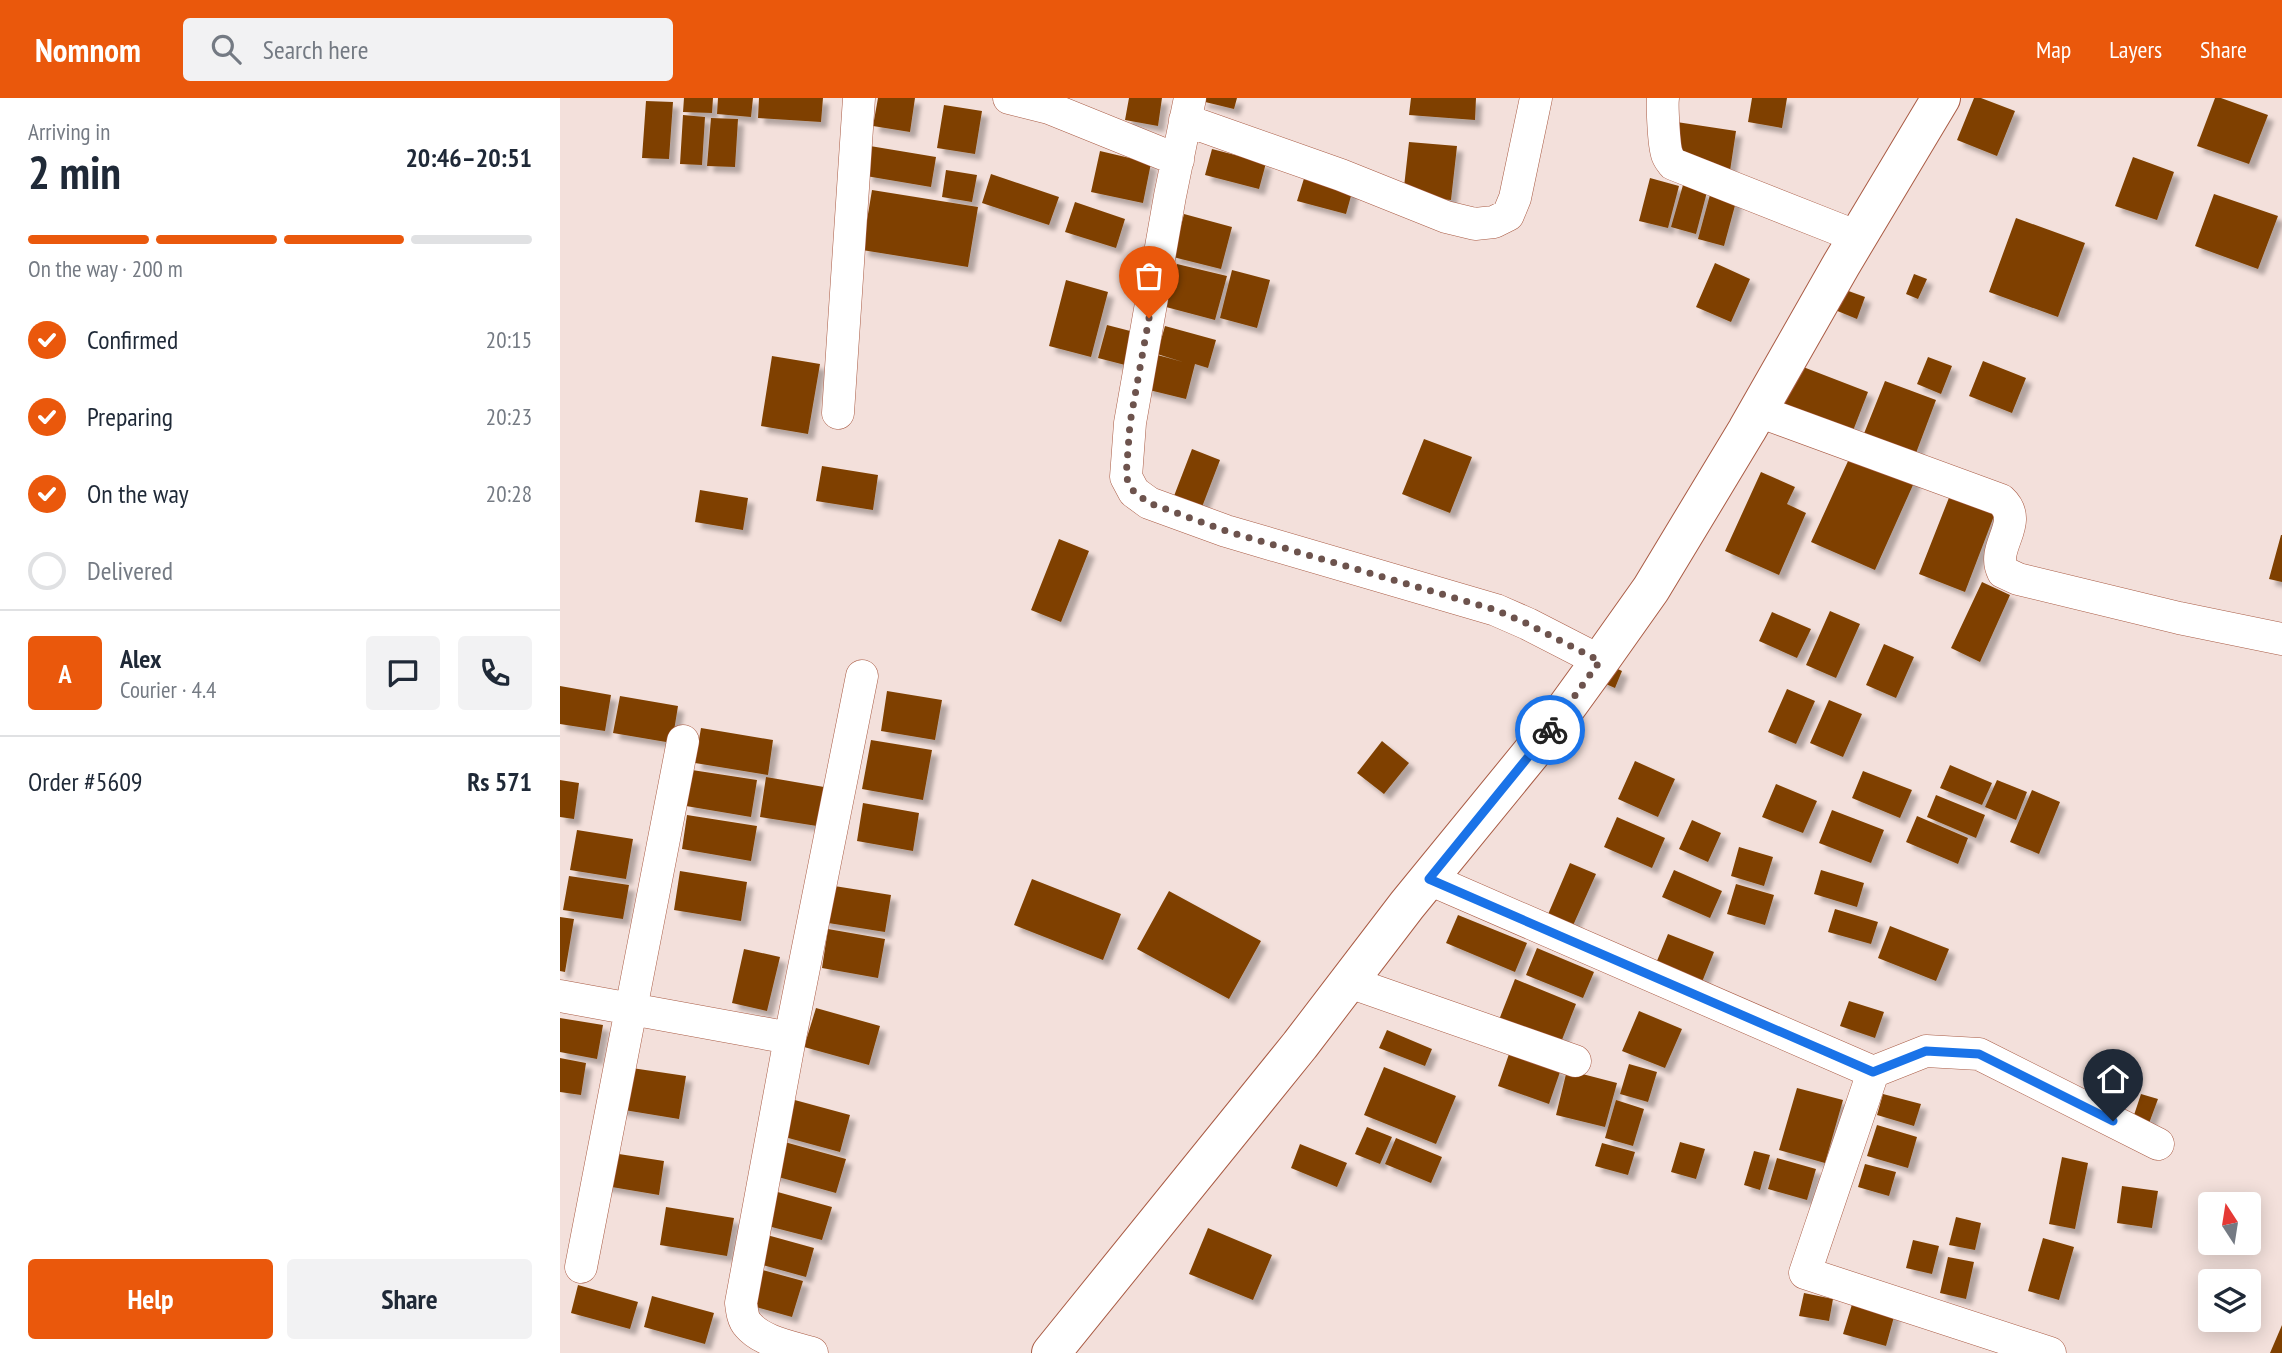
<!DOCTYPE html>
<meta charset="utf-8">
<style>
body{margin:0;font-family:"PT Sans Narrow",sans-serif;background:#f2f2f3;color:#1f2937;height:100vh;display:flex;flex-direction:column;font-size:26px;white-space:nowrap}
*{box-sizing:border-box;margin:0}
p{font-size:23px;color:#747a83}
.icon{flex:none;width:38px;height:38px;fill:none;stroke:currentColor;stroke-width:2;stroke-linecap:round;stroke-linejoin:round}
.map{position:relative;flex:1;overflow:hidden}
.sheet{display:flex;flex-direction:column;background:#fff;width:560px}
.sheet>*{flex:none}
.needle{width:46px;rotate:348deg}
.tools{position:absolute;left:1638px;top:1094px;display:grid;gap:14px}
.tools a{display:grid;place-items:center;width:63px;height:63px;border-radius:7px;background:#fff;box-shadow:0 4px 18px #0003;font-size:35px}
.pin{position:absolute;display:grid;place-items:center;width:60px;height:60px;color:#fff;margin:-72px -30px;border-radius:50% 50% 50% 0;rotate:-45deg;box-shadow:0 0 7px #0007}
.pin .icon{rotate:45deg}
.courier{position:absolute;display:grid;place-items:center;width:70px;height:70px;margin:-35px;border:5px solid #1a73e8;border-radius:50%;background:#fff;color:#222;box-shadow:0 2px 9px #0007}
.head em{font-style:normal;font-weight:600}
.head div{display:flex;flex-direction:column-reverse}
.head{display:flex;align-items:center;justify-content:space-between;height:119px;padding:0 28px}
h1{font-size:46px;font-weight:600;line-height:52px}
.bar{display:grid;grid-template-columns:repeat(4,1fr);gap:10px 7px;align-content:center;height:84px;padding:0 28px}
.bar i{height:9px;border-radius:5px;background:#e0e1e3}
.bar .current{background:#ea580c}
.bar p{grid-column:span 4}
.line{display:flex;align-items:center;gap:18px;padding:0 28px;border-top:2px solid #e0e1e3}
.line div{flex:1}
.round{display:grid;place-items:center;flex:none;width:74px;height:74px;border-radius:7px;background:#f2f2f3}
ol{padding:0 28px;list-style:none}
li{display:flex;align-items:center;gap:21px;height:77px}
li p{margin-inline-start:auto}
li .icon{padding:7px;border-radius:50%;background:#ea580c;color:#fff;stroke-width:4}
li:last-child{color:#747a83}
li i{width:38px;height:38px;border:4px solid #e0e1e3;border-radius:50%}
.cta{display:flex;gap:14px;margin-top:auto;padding:14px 28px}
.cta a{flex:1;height:80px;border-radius:7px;background:#ea580c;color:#fff;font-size:28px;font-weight:600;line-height:80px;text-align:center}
.cta a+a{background:#f2f2f3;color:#1f2937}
header{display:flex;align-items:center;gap:42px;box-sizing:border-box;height:98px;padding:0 35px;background:#ea580c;color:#fff}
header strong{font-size:33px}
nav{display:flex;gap:38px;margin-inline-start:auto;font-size:24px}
.search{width:490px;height:63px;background:#f2f2f3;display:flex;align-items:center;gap:18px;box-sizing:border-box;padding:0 24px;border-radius:7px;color:#747a83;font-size:26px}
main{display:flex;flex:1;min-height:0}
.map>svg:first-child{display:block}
.building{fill:#7f4100;filter:url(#shadow)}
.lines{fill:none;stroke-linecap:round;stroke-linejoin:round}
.minor-casing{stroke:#a95b44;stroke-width:33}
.secondary-casing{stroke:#a95b44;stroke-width:40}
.minor{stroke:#fff;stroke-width:32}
.secondary{stroke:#fff;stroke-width:38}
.done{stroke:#6d534d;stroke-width:7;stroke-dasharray:0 12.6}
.route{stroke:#1a73e8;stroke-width:9}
</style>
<header>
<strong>Nomnom</strong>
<div class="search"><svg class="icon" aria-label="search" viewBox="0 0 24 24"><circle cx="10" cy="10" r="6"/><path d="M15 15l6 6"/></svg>Search here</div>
<nav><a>Map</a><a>Layers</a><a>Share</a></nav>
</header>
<main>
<section class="sheet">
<div class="head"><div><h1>2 min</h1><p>Arriving in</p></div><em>20:46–20:51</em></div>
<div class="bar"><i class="current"></i><i class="current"></i><i class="current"></i><i></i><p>On the way · 200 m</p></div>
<ol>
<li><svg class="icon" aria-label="check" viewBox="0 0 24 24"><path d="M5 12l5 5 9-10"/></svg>Confirmed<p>20:15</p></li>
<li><svg class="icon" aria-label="check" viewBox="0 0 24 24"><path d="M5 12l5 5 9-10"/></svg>Preparing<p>20:23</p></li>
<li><svg class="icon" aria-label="check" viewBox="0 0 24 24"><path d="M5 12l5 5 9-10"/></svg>On the way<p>20:28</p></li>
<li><i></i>Delivered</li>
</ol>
<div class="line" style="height:126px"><b class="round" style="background:#ea580c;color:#fff">A</b><div><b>Alex</b><p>Courier · 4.4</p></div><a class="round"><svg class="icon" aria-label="chat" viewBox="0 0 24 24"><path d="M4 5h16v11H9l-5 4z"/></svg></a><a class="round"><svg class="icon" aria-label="phone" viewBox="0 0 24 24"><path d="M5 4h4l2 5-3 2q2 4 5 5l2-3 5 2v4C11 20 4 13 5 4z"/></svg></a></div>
<div class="line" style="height:91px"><div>Order #5609</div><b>Rs 571</b></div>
<div class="cta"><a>Help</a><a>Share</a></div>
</section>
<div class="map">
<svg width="1722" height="1255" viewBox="0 0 1722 1255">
<defs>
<filter id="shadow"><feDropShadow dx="6" dy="6" stdDeviation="2" flood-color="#0004"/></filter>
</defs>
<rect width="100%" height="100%" fill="#f3e0db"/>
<!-- building -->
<path class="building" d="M124,0h29l-1,15 -29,-1z
M158,0h35l-2,19 -34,-3z
M199,0h64l-2,24 -63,-4z
M318,0h37l-5,34 -37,-6z
M569,0h33l-4,28 -33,-6z
M642,0h35l-3,11 -33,-8z
M851,0h65l-1,22 -66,-5z
M1192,0h35l-5,30 -34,-6z
M1414,0h7l34,13 -18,45 -40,-16z
M1655,0h6l47,17 -19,49 -52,-18z
M86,3l27,1 -4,57 -27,-1z
M384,7l38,6 -7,43 -38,-6z
M123,17l22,2 -3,48 -22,-1z
M151,20l27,1 -3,48 -28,-1z
M1110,23l66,10 -6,40 -53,-11z
M849,44l48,4 -6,54 -48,-4z
M310,48l66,11 -5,30 -65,-11z
M652,51l54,14 -7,26 -54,-14z
M540,53l51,12 -8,40 -52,-11z
M1573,59l41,15 -17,48 -42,-14z
M386,72l31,5 -5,27 -30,-5z
M746,74l48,13 -8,29 -49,-13z
M431,76l68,23 -10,28 -67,-22z
M1090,80l29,8 -11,42 -29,-7z
M1123,87l24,7 -11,42 -25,-7z
M312,92l106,17 -10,60 -106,-17z
M1151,93l26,7 -13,48 -26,-7z
M1654,96l64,22 -20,53 -63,-23z
M515,104l50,17 -9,29 -51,-16z
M624,116l48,13 -11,42 -48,-12z
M1456,120l69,25 -27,74 -69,-25z
M1155,165l35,16 -19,43 -35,-15z
M617,166l50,12 -12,44 -49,-13z
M672,172l38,10 -13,48 -37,-10z
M1354,176l13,5 -9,20 -12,-5z
M506,182l42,12 -17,65 -42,-11z
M1283,191l22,8 -8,22 -22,-9z
M547,227l31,8 -9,33 -31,-8z
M605,228l51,14 -8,28 -13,-4 -9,35 -41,-10 9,-35 29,8 -26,-8z
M212,258l48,8 -12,70 -47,-8z
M1368,259l24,9 -11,28 -24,-10z
M1423,263l43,17 -14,35 -43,-17z
M1238,267l70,27 -17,44 -70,-27z
M1325,283l51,19 -23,61 -52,-20z
M864,341l48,18 -22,56 -48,-19z
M1294,350l63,28 -42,94 -64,-28z
M632,351l28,11 -18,47 -28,-11z
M262,368l56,9 -5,35 -57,-9z
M1201,374l34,15 -8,17 19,9 -27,62 -54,-24z
M140,392l48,8 -5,32 -48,-8z
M1392,392l45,18 -32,84 -46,-18z
M1721,437h1v47l-13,-3z
M499,441l30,12 -28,71 -30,-12z
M1422,484l28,13 -30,67 -29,-14z
M1270,513l30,13 -24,54 -30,-13z
M1212,514l39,17 -14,29 -38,-17z
M1324,546l30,13 -18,41 -30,-13z
M1047,566l15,7 -7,17 -16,-7z
M0,588l51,9 -6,36 -45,-7z
M1227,591l28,12 -19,43 -28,-12z
M327,593l55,9 -7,40 -54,-9z
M60,598l58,10 -6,37 -59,-10z
M1269,602l33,14 -19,43 -33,-14z
M141,630l72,12 -5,35 -73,-12z
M311,642l61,10 -9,50 -61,-11z
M822,643l27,22 -25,31 -27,-21z
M1075,663l40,18 -17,38 -40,-18z
M1390,667l42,18 -10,22 -42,-17z
M132,672l65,10 -6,37 -65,-11z
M1303,673l49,19 -12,28 -48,-20z
M206,679l58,10 -7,39 -57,-9z
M0,682l19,3 -5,36 -14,-2z
M1437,682l30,12 -11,28 -31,-13z
M1216,686l41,17 -14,32 -41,-16z
M1472,692l28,12 -21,52 -29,-12z
M1376,697l49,20 -9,23 -49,-21z
M303,705l56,10 -6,38 -56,-10z
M1272,712l52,20 -13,33 -52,-20z
M127,717l70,11 -6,35 -69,-12z
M1357,718l51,22 -10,26 -52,-22z
M1057,719l48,21 -13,30 -48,-21z
M1132,722l29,13 -13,29 -29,-13z
M17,732l56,9 -7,40 -56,-9z
M1179,749l34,10 -9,29 -33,-10z
M1010,765l26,11 -25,56 -25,-11z
M1114,772l48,21 -12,27 -48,-21z
M1261,772l43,13 -7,24 -43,-13z
M120,773l67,11 -6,39 -67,-11z
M9,778l60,9 -6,34 -60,-9z
M472,781l89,35 -18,46 -89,-35z
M1176,786l38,11 -9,30 -38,-11z
M268,787l63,10 -6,37 -63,-10z
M609,793l92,50 -32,58 -92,-50z
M1275,811l43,13 -7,22 -43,-12z
M898,817l69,28 -12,29 -69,-29z
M0,819l14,2 -9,53 -5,-1z
M1330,828l59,23 -13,32 -58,-23z
M268,831l57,10 -7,39 -56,-10z
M1108,836l46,18 -16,40 -46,-19z
M977,850l57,24 -11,26 -57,-23z
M184,851l36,8 -13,54 -35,-8z
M955,881l61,25 -18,46 -61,-25z
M1289,903l35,11 -9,26 -35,-12z
M256,910l64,18 -11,39 -65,-18z
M1079,913l43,18 -17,39 -43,-17z
M0,920l43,7 -6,34 -37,-7z
M827,932l45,19 -7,17 -46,-18z
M950,953l51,18 -12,35 -51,-18z
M0,960l26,5 -5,32 -21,-3z
M1069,966l28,8 -9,30 -28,-8z
M65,969l61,9 -7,43 -61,-10z
M824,969l72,29 -20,48 -72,-29z
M1007,972l50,13 -12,44 -49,-12z
M1237,990l46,12 -18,63 -46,-13z
M1323,996l38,10 -7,22 -37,-11z
M1581,996l17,5 -10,27 -16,-5z
M231,1001l59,16 -10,37 -59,-16z
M1056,1002l28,9 -11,37 -28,-8z
M1317,1027l40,12 -9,31 -41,-12z
M807,1029l25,10 -12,27 -25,-10z
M836,1040l46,19 -11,26 -46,-19z
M221,1043l65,18 -10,34 -65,-18z
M1120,1044l25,7 -9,30 -25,-7z
M1042,1045l33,9 -7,23 -33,-9z
M740,1046l47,19 -10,24 -46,-19z
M1194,1053l16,4 -10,35 -16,-5z
M46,1054l58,9 -5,34 -59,-10z
M1502,1059l26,6 -13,66 -26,-5z
M1217,1060l39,11 -9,31 -39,-11z
M1305,1066l31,8 -7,24 -31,-9z
M1562,1088l36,5 -6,37 -35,-5z
M214,1093l58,16 -10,33 -58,-15z
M106,1109l68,11 -7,38 -67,-11z
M1396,1119l25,6 -6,27 -26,-5z
M648,1130l64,27 -19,45 -64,-26z
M207,1137l47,13 -8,29 -47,-13z
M1483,1140l31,9 -15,53 -31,-9z
M1353,1142l26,6 -7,28 -26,-6z
M1388,1159l26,5 -8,37 -26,-6z
M199,1171l44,12 -11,36 -43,-12z
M18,1187l60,17 -8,27 -59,-16z
M1244,1195l29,6 -4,22 -30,-5z
M92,1198l62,17 -9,31 -61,-17z
M1293,1203l42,12 -9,33 -43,-12z
M1722,1227v28h-12z"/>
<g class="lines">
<defs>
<path id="minor" d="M449,0l40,10 129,52
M630,0l-20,98 -40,227 -4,54 8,15 15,11 77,28 270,79 32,14 72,37
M1103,0c-1,7 1,51 4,56 1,4 4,7 6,10l185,73
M625,22l156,55 105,42 29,7 19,-2 14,-7 7,-17 21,-100
M1198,313l243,89c25,23 -11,46 2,72l15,7 161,39 103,21
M278,315l21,-315
M869,781l444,193 53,-21 53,3 179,90
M789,884l226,79
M0,898l230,42 -49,265c1,8 2,17 7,22 14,17 45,22 64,28
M230,940l72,-362
M1313,974l-68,201 245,80
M21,1169l102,-526"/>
<path id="secondary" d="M491,1255l249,-308 107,-140 143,-175 50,-69 51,-72 96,-159 94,-165 100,-167"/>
</defs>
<!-- minor casing -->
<use href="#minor" class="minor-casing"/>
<!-- secondary casing -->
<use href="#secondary" class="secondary-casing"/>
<!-- minor -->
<use href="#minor" class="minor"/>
<!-- secondary -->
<use href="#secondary" class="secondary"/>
</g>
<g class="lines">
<!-- done -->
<path class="done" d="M589,220l-19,105 -4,54 8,15 15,11 77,28 270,79 32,14 72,37 -50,69"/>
<!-- route -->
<path class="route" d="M990,632l-121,149 444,193 53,-21 53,3 134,67"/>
</g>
</svg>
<div class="tools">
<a><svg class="needle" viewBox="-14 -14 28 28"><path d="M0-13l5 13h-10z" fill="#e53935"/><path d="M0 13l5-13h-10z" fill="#747a83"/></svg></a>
<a><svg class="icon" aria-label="layers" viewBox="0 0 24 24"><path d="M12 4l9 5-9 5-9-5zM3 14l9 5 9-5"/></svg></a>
</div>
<div class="pin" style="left:589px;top:220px;background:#ea580c"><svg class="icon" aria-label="bag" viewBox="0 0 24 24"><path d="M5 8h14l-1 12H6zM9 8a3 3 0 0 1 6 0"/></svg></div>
<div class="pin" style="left:1553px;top:1023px;background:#1f2937"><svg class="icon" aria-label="home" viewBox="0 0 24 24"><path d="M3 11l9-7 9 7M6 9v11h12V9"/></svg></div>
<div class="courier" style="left:990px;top:632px"><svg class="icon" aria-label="bike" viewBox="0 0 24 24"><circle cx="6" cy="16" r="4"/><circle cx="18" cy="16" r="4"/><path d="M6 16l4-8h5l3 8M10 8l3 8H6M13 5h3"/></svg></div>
</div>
</main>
